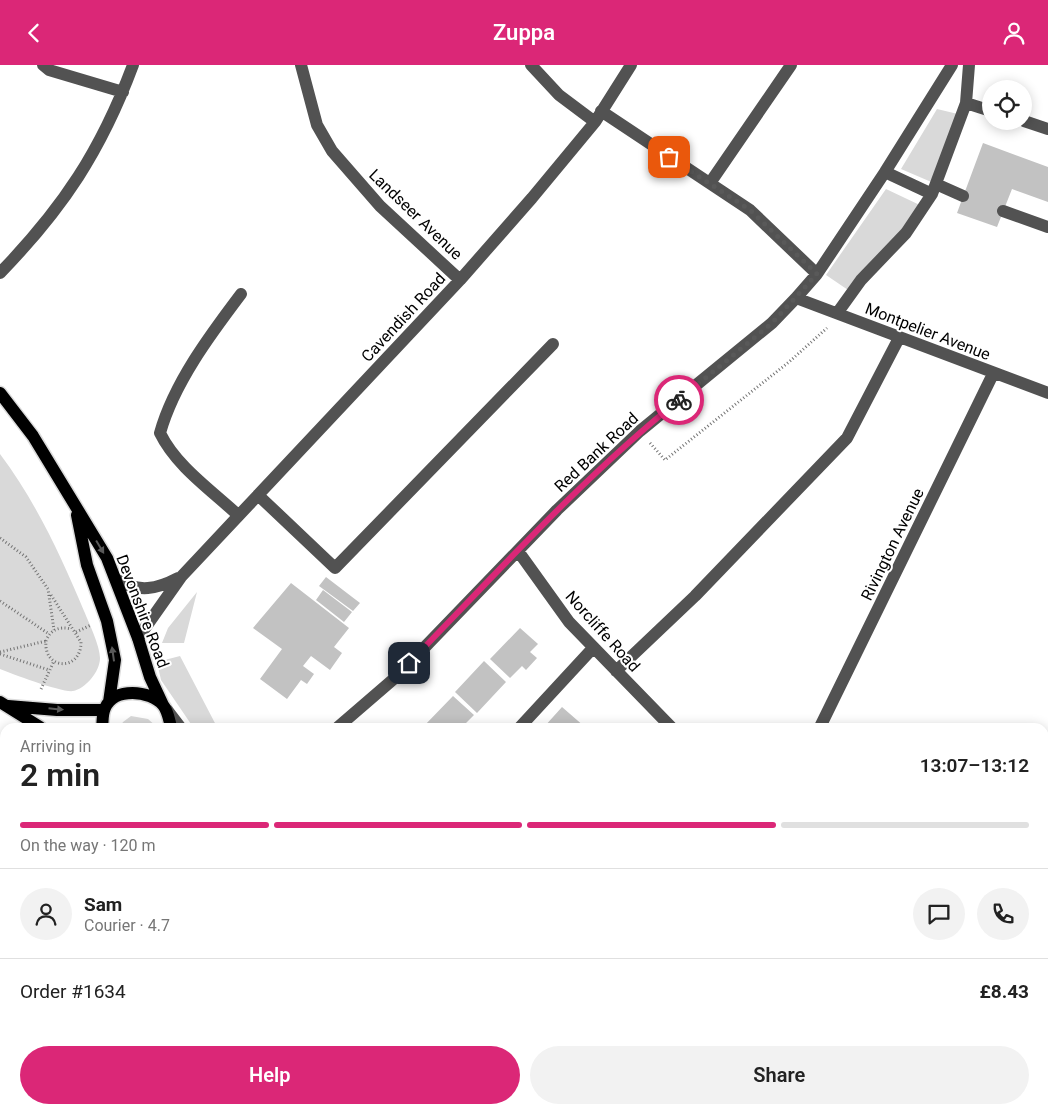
<!DOCTYPE html>
<meta charset="utf-8">
<style>
body{margin:0;font-family:Roboto,sans-serif;background:#f2f2f2;color:#222;height:100vh;display:flex;flex-direction:column;font-size:19px;white-space:nowrap}
*{box-sizing:border-box;margin:0}
p{font-size:16px;color:#767676}
.icon{flex:none;width:28px;height:28px;fill:none;stroke:currentColor;stroke-width:2;stroke-linecap:round;stroke-linejoin:round}
.map{position:relative;flex:1;overflow:hidden}
.sheet{position:absolute;left:0px;top:658px;width:1049px;height:391px;display:flex;flex-direction:column;background:#fff;border-radius:15px 15px 0 0;box-shadow:0 2px 12px #0003}
.sheet>*{flex:none}
.buttons{position:absolute;left:982px;top:15px;display:grid;gap:10px}
.buttons a{display:grid;place-items:center;width:50px;height:50px;border-radius:50%;background:#fff;box-shadow:0 2px 12px #0003;font-size:25px}
.pin{position:absolute;display:grid;place-items:center;width:42px;height:42px;color:#fff;margin:-21px;border-radius:10px;box-shadow:0 2px 8px #0006}
.courier{position:absolute;display:grid;place-items:center;width:50px;height:50px;margin:-25px;border:4px solid #db2777;border-radius:50%;background:#fff;color:#222;box-shadow:0 1px 6px #0007}
.overview em{font-style:normal;font-weight:600}
.overview div{display:flex;flex-direction:column-reverse}
.overview{display:flex;align-items:center;justify-content:space-between;height:85px;padding:0 20px}
h1{font-size:32px;font-weight:600;line-height:38px}
.bar{display:grid;grid-template-columns:repeat(4,1fr);gap:8px 5px;align-content:center;height:60px;padding:0 20px}
.bar i{height:6px;border-radius:4px;background:#e0e0e0}
.bar .on{background:#db2777}
.bar p{grid-column:span 4}
.line{display:flex;align-items:center;gap:12px;padding:0 20px;border-top:1px solid #e0e0e0}
.line div{flex:1}
.round{display:grid;place-items:center;flex:none;width:52px;height:52px;border-radius:26px;background:#f2f2f2}
.cta{display:flex;gap:10px;margin-top:auto;padding:10px 20px}
.cta a{flex:1;height:58px;border-radius:30px;background:#db2777;color:#fff;font-size:20px;font-weight:600;line-height:58px;text-align:center}
.cta a+a{background:#f2f2f2;color:#222}
header{display:flex;justify-content:space-between;align-items:center;height:65px;padding:0 20px;background:#db2777;color:#fff;font-size:22px;font-weight:600}
.map>svg:first-child{display:block}
.green{fill:#d9d9d9}
.building{fill:#c2c2c2}
.lines{fill:none;stroke-linecap:round;stroke-linejoin:round}
.major-casing{stroke:#dbdbdb;stroke-width:15}
.path{stroke:#747474;stroke-width:3;stroke-dasharray:1 2.5;stroke-linecap:butt}
.minor{stroke:#525252;stroke-width:12}
.major{stroke:#000;stroke-width:12}
.oneway{fill:#595959}
.done{stroke:#595959;stroke-width:5;stroke-dasharray:0 9}
.route{stroke:#db2777;stroke-width:6}
.labels{text-anchor:middle;stroke-width:4;stroke-linejoin:round;paint-order:stroke}
.street-label{font-size:16px;fill:#000;stroke:#fff}
</style>
<header><svg class="icon" aria-label="back" viewBox="0 0 24 24"><path d="M15 5l-7 7 7 7"/></svg>Zuppa<svg class="icon" aria-label="person" viewBox="0 0 24 24"><circle cx="12" cy="8" r="4"/><path d="M4 21q1-7 8-7t8 7"/></svg></header>
<div class="map">
<svg width="1048" height="1048" viewBox="0 0 1048 1048">
<rect width="100%" height="100%" fill="#fff"/>
<!-- green -->
<path class="green" d="M937,44l25,6 -26,69 -35,-15z
M886,124l38,18 -73,85 -25,-17z
M0,389c36,48 61,102 84,157 5,12 16,35 16,47 0,14 -15,31 -27,33 -10,2 -61,-17 -73,-22z
M197,527l-13,51h-22l6,-15z
M180,591l37,71h-24l-32,-47 -4,-18z
M131,651l17,3 9,8h-37l3,-5z"/>
<!-- building -->
<path class="building" d="M983,78l65,24v35l-36,-13 -15,38 -40,-14z
M326,512l34,26 -7,8 -34,-25z
M291,518l58,45 -15,19 8,6 -12,17 -19,-14 -8,10 11,8 -7,10 -6,-4 -14,19 -27,-20 22,-30 -29,-21z
M323,525l29,22 -8,10 -28,-22z
M520,563l18,16 -8,8 7,6 -11,12 -4,-4 -12,12 -20,-19z
M484,596l22,21 -29,31 -22,-21z
M453,631l21,19 -12,12h-39z
M562,642l23,20h-41z
M0,995l5,3v46h10l-3,4h-12z
M16,1044h49l-3,4h-39z
M204,1044h16l-3,4h-6z
M498,1044h12l-6,4z
M678,1044h32l-10,4h-26l4,-2z"/>
<g class="lines">
<defs>
<path id="major" d="M0,328l33,43 74,122 31,80 12,39 13,28
M77,450l10,50 20,56 8,39 -6,42
M0,637l40,25
M8,641l49,4h47
M102,662c1,-6 0,-13 3,-19 9,-21 45,-18 58,-3 5,6 6,15 8,22
M413,1044l3,4"/>
</defs>
<!-- major casing -->
<use href="#major" class="major-casing"/>
<!-- path -->
<path class="path" d="M650,378l15,17 124,-98 38,-34
M0,473l26,19 22,32 6,41
M51,530l30,47c0,30 -38,28 -35,-1 4,-11 13,-15 25,-12
M0,536l49,33
M76,567l15,-7
M0,587l46,-11
M0,589l49,16
M41,624l13,-28"/>
<!-- minor -->
<path class="minor" d="M43,0l6,5 74,22
M301,0l16,60 15,26 48,55 80,74
M531,0l28,30 36,27
M966,38l25,8
M601,46l149,99 67,64
M1024,56l24,8
M885,107l47,22
M710,118l81,-118
M936,119l27,12
M1003,146l45,16
M0,208c63,-65 101,-122 133,-208
M796,233l252,95
M838,247l23,-32 45,-47 26,-39 34,-91 3,-38
M258,430l77,73 218,-224
M238,450c-27,-25 -62,-49 -78,-82 14,-50 50,-98 81,-139
M518,486l51,71 102,105
M117,515c22,13 40,9 61,-2
M138,573l43,-61 279,-297 72,-82 63,-76 36,-57
M616,606l79,-75 152,-158 52,-100
M167,645l13,17
M338,662l58,-50 161,-167 83,-79 132,-108 24,-25 21,-24 68,-102 67,-107
M520,662l73,-79
M820,662l173,-353
M1044,874l4,1
M0,937l5,-8
M0,988l5,3
M85,1044l7,4
M245,1044l7,4
M755,1044l3,4
M120,1048l3,-4"/>
<!-- major -->
<use href="#major" class="major"/>
</g>
<!-- one-way arrows -->
<defs><path id="oneway-solid" d="M-6-.8H1V-3.2L6.5 0L1 3.2V.8H-6Z" transform="scale(1.25)"/></defs>
<g class="oneway">
<use href="#oneway-solid" transform="translate(100 482) rotate(59)"/>
<use href="#oneway-solid" transform="translate(113 589) rotate(-98)"/>
<use href="#oneway-solid" transform="translate(56 644) rotate(6)"/>
</g>
<g class="lines">
<!-- done -->
<path class="done" d="M669,92l81,53 67,64 -45,49 -93,77"/>
<!-- route -->
<path class="route" d="M409,598c88,-90 172,-184 270,-263"/>
</g>
<g class="labels">
<!-- street labels -->
<g class="street-label">
<text transform="translate(416 149) rotate(44)" y="6">Landseer Avenue</text>
<text transform="translate(403 252) rotate(-47)" y="6">Cavendish Road</text>
<text transform="translate(928 266) rotate(21)" y="6">Montpelier Avenue</text>
<text transform="translate(596 387) rotate(-43)" y="6">Red Bank Road</text>
<text transform="translate(892 479) rotate(-64)" y="6">Rivington Avenue</text>
<text transform="translate(143 546) rotate(69)" y="6">Devonshire Road</text>
<text transform="translate(603 566) rotate(48)" y="6">Norcliffe Road</text>
</g>
</g>
</svg>
<div class="buttons">
<a><svg class="icon" aria-label="locate" viewBox="0 0 24 24"><circle cx="12" cy="12" r="6"/><path d="M12 2v4M12 18v4M2 12h4M18 12h4"/></svg></a>
</div>
<div class="pin" style="left:669px;top:92px;background:#ea580c"><svg class="icon" aria-label="bag" viewBox="0 0 24 24"><path d="M5 8h14l-1 12H6zM9 8a3 3 0 0 1 6 0"/></svg></div>
<div class="pin" style="left:409px;top:598px;background:#1f2937"><svg class="icon" aria-label="home" viewBox="0 0 24 24"><path d="M3 11l9-7 9 7M6 9v11h12V9"/></svg></div>
<div class="courier" style="left:679px;top:335px"><svg class="icon" aria-label="bike" viewBox="0 0 24 24"><circle cx="6" cy="16" r="4"/><circle cx="18" cy="16" r="4"/><path d="M6 16l4-8h5l3 8M10 8l3 8H6M13 5h3"/></svg></div>
<section class="sheet">
<div class="overview"><div><h1>2 min</h1><p>Arriving in</p></div><em>13:07–13:12</em></div>
<div class="bar"><i class="on"></i><i class="on"></i><i class="on"></i><i></i><p>On the way · 120 m</p></div>
<div class="line" style="height:90px"><a class="round"><svg class="icon" aria-label="person" viewBox="0 0 24 24"><circle cx="12" cy="8" r="4"/><path d="M4 21q1-7 8-7t8 7"/></svg></a><div><b>Sam</b><p>Courier · 4.7</p></div><a class="round"><svg class="icon" aria-label="chat" viewBox="0 0 24 24"><path d="M4 5h16v11H9l-5 4z"/></svg></a><a class="round"><svg class="icon" aria-label="phone" viewBox="0 0 24 24"><path d="M5 4h4l2 5-3 2q2 4 5 5l2-3 5 2v4C11 20 4 13 5 4z"/></svg></a></div>
<div class="line" style="height:65px"><div>Order #1634</div><b>£8.43</b></div>
<div class="cta"><a>Help</a><a>Share</a></div>
</section>
</div>
